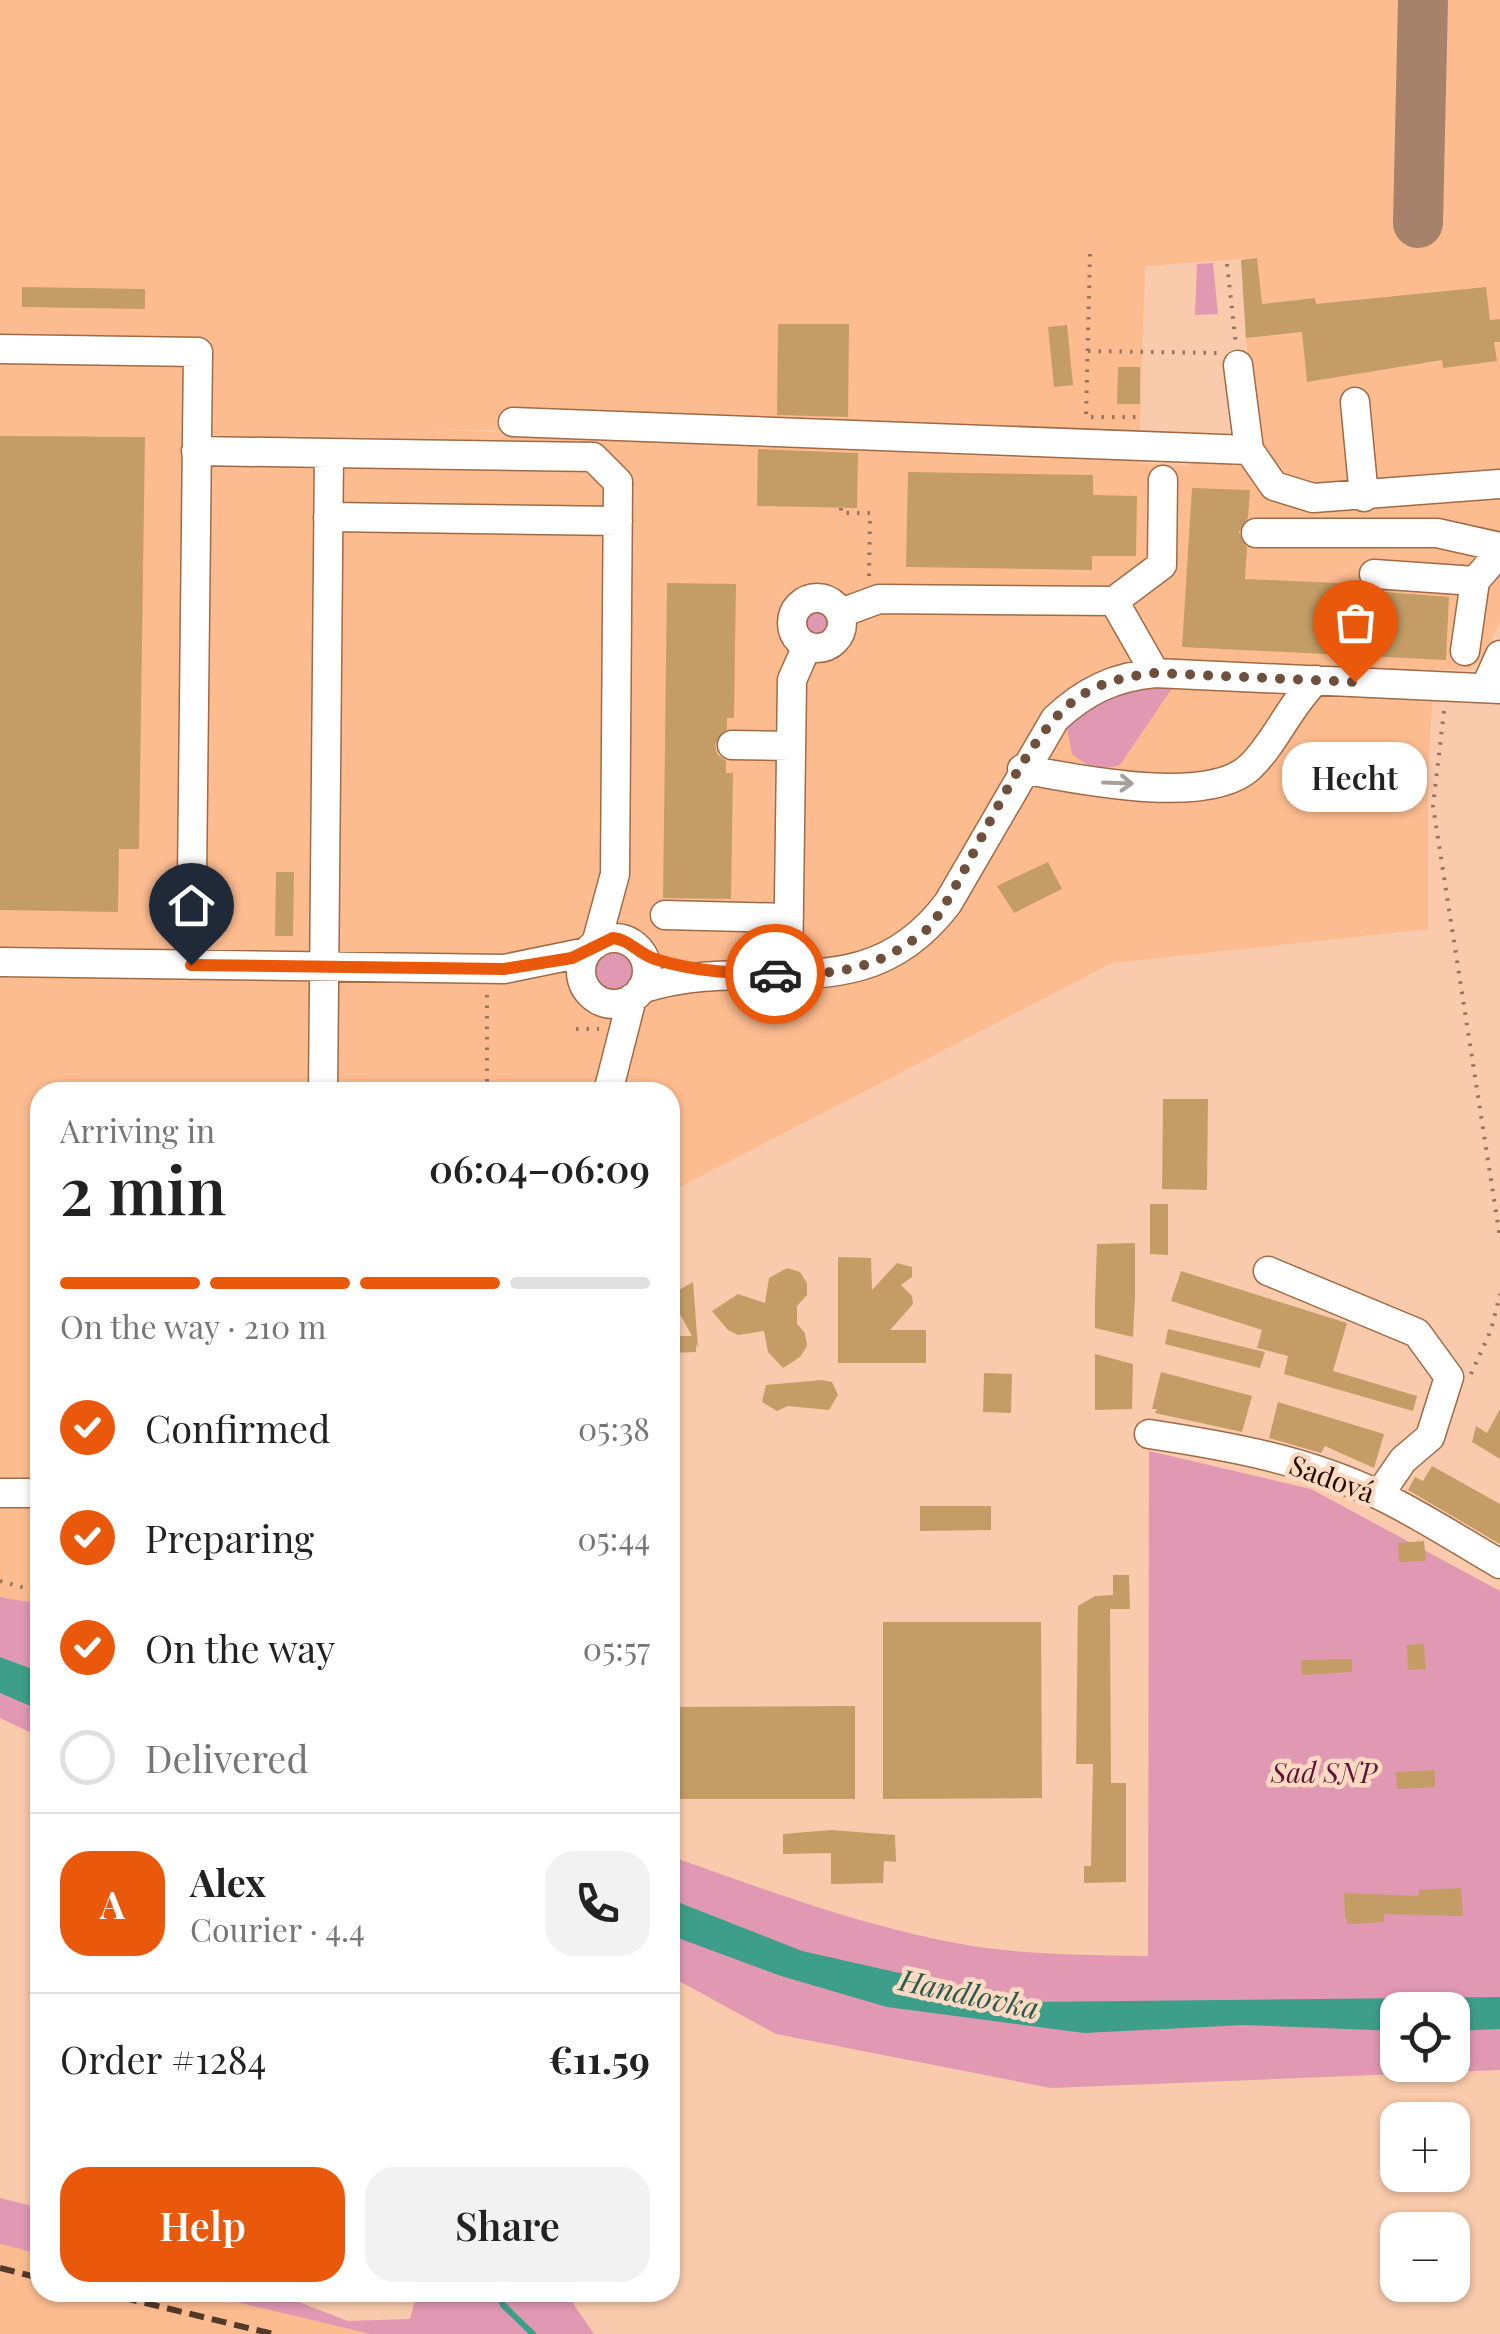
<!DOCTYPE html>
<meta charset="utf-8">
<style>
body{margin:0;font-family:"Playfair Display",serif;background:#f2f2f2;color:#222;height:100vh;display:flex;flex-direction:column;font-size:38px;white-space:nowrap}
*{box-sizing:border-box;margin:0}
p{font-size:32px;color:#767676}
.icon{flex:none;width:55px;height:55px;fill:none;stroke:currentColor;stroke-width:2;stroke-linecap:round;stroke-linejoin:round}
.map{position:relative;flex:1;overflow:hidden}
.panel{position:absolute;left:30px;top:1082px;width:650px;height:1220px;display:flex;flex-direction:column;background:#fff;border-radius:30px;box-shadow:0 2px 8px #0004}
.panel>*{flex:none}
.controls{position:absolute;left:1380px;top:1992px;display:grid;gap:20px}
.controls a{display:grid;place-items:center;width:90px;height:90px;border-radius:20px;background:#fff;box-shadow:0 2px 8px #0004;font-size:50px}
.pin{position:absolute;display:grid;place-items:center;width:85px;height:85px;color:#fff;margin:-102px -42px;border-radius:50% 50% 50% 0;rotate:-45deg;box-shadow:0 0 10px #0007}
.pin .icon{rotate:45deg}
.courier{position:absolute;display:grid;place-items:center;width:100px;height:100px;margin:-50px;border:8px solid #ea580c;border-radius:50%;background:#fff;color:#222;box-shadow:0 2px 12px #0007}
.bubble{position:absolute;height:70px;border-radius:30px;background:#fff;box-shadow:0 2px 8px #0004;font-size:32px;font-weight:600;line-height:70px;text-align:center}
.head em{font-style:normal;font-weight:600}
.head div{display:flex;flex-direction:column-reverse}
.head{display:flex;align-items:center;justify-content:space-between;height:170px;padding:0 30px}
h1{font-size:65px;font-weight:600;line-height:75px}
.bar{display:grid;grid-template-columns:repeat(4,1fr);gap:15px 10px;align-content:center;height:120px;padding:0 30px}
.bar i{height:12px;border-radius:8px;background:#e0e0e0}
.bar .active{background:#ea580c}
.bar p{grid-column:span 4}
.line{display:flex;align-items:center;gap:25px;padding:0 30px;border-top:2px solid #e0e0e0}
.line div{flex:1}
.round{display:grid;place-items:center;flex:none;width:105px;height:105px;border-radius:30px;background:#f2f2f2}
ol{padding:0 30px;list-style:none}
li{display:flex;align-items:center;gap:30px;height:110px}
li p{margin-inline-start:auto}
li .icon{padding:10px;border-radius:50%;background:#ea580c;color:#fff;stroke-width:4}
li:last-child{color:#767676}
li i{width:55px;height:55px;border:5px solid #e0e0e0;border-radius:50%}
.button{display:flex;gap:20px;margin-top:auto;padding:20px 30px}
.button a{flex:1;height:115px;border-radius:30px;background:#ea580c;color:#fff;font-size:40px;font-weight:600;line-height:115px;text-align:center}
.button a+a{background:#f2f2f2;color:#222}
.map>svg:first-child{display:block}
.built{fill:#fdbc90;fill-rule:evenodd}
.green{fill:#e198b3;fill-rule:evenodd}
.water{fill:#3d9f89}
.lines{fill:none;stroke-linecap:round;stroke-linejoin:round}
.stream{stroke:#3d9f89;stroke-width:6}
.taxiway{stroke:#a6826a;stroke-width:50}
.building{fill:#c49d66}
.minor-casing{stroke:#9f6a45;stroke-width:31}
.path{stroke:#97745e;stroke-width:4;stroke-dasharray:2.5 8;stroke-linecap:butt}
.minor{stroke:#fff;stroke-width:28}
.rail{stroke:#533928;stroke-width:6;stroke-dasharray:15 8;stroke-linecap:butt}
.oneway{stroke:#a79f9a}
.done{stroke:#6e503d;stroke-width:10;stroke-dasharray:0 18}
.route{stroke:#ea580c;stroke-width:12}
.labels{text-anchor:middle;stroke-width:9;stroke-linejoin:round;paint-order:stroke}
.street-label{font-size:28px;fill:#230f02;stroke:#fedac2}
.park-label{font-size:28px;font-style:italic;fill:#63103a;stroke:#fedac2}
.water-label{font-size:30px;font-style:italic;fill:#275c50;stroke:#fedac2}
</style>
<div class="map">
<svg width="1500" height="2334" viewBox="0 0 1500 2334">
<rect width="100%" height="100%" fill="#f9caab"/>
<!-- built -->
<path class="built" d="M0,0h1500v476l-175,15 -47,-18 -16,-20 -7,-28 -9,-87 52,-5 -3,-33 -33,4 -6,-46 -111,8 -6,197 49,3 4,-6 47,2 33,35 48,15 180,-17v126l-17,38 -12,10 -37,1 -6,104v155l-316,34 -442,229v-100h-630v512l-40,-7zM427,429l238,5 376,24 -1,1z
M0,2244l40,10v38l159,1 171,41h-370z"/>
<!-- green -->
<path class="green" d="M1213,263l5,51 -23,1 2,-51z
M801 624a17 17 0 1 1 34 0a17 17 0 1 1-34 0Z
M1175,684l-55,81 -25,6 -23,-17 -5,-26c22,-34 69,-42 108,-44z
M596 971a18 18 0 1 1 36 0a18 18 0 1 1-36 0Z
M1149,1451l162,38 189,102v479l-449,18 -275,-54 -106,-58v-120c99,35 198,73 302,90 58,9 117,9 176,10zM1398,2010h54v55h-54z
M0,1597l40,7v133l-40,-19z
M0,2198l40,10v46l-40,-10z
M199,2293h76l73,28 62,-2 7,-26h149l28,41h-224z"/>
<!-- water -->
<path class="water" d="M0,1657l40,15v38l-40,-17z
M670,1899l132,52 226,51 472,-5v32l-47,2 -1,-21h-54l-1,21 -153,-6 -160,8 -197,-26 -106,-31 -111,-41z"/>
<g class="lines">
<!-- stream -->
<path class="stream" d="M498,2292l5,13 30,29"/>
<!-- taxiway -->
<path class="taxiway" d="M1418,223l5,-223"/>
</g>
<!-- building -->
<path class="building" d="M1257,258l5,46 53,-6 1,6 170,-17 4,33 10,-1v23h-6l3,19 -54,7 -1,-8 -135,22 -5,-50 -56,6 -5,-78z
M22,287l123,2v20l-123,-2z
M778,324h71l-1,93 -71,-2z
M1067,325l6,60 -19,2 -6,-60z
M1118,367h22v37h-23z
M0,436l145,1 -6,412h-20l-1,63 -118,-2z
M758,449l100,4 -1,55 -100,-2z
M908,472l185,3v20l44,1 -1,60h-44v14l-186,-3z
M1192,488l58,2 -2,28 -9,14 8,16 -2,31 115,5 13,7 76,6 -3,63 -264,-13z
M667,583l69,1 -2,134h-7v11l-12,15 2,10 9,7v12h7l-2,126 -68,-1z
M1048,862l14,27 -48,24 -17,-27z
M276,872h18l-1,64h-18z
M1163,1099h45l-1,91 -45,-1z
M1150,1204h18v51l-18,-1z
M1135,1243v54l-2,40 -38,-9v-27l2,-57z
M838,1257l33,1 1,32 25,-27 15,4v10l-11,8 11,11 1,8 -23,26h36v33h-88z
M787,1268l13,4 7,11v12l-10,11v18l8,9 2,13 -7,11 -17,11 -15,-16 -4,-21 -26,4 -10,-5 -16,-19 26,-17 27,9 4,-25z
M1181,1271l166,52 -14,48 84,25 -4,15 -129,-37 4,-18 -31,-8 5,-18 -91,-29z
M693,1282l5,66 -2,-4v8l-26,1v-17h22l-17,-31 4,-15z
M1168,1329l97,23 -5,16 -95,-24z
M1095,1354l38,10 -1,45 -37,1z
M1161,1372l91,24 -10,36 -87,-19 2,-4h-5z
M984,1373l28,1 -1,39 -28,-1z
M822,1380l10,2 6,13 -9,15 -41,-4 -11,5 -15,-9 4,-17z
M1278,1402l106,32 -10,34 -49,-22 -4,7 -52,-15z
M1500,1409v50l-28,-17 4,-16 11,7z
M1432,1466l68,38v40l-92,-54 7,-13 8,4z
M920,1506h71v24l-71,1z
M1424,1541l2,20 -27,1 -1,-19z
M1113,1575h16l1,34h-20l1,174h15v99l-42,1v-17h7l2,-102h-17l2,-158 17,-10 18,-1z
M883,1622h158l1,176 -159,1z
M1424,1644l2,25 -18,1 -1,-25z
M1352,1659v13l-50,3 -1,-15z
M855,1706v93h-185v-92z
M1435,1770v17l-38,2 -1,-17z
M831,1830l64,5 1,27 -12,-1 -1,22 -52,1v-31l-48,1v-20z
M1461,1888l2,28 -79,-2v8l-36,2 -3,-8 -1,-23 75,3v-6z"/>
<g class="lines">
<defs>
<path id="minor" d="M0,349l198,3 -7,613
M1238,365l11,85 25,36 39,12 187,-14
M1355,402l9,95
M513,422l736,28
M196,451l133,2
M328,517l290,4
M1256,533h181l63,14
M1374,574l101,7
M792 623a25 25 0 1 1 50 0a25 25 0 1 1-50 0Z
M1114,601l48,-36 1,-85
M841,613l38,-14 235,2 41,72
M1465,651l10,-70 25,-29
M1485,688l15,-33
M732,745l59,1
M1022,769c54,10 186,38 228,-2 26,-25 39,-61 66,-87
M665,915l124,3
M581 971a33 33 0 1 1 66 0a33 33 0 1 1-66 0Z
M0,962l504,7 83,-17
M788,974l4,-294 15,-34
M641,989c116,-38 222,27 307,-86l107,-184c30,-28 59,-42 100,-46l345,16
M323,1092l6,-639 264,4 25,25 -3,392 -19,70
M608,1092l24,-94
M1268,1271l149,62 32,44 -19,60 -27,23 -24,35
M1149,1434c79,12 158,26 230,61 42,20 81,46 121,69
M0,1493h40"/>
</defs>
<!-- minor casing -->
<use href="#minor" class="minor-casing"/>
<!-- path -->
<path class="path" d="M1090,254l-4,163h53
M1227,264l9,81
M1088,351l130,2
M841,508v5h29l-1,66
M1444,711l-11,95 67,432
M576,1029h23
M487,1092v-101
M1471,1374l20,-44 9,-36
M0,1581l32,9 8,-2"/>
<!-- minor -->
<use href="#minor" class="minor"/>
<!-- rail -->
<path class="rail" d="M0,2268l40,10
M100,2292l173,42"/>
</g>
<!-- one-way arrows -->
<defs><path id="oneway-shaft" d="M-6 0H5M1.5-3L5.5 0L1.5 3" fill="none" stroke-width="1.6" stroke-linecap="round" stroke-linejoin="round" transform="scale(2.5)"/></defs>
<use class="oneway" href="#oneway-shaft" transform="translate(1118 783) rotate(2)"/>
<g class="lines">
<!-- done -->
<path class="done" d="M775,974c66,1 103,-4 155,-47 45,-61 91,-194 152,-232 22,-14 47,-19 73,-22l200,9"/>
<!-- route -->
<path class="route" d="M191,965l313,4 68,-11 41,-20c18,2 25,16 42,21 40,13 78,14 120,15"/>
</g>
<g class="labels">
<!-- street labels -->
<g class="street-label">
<text transform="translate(1332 1479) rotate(20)" y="10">Sadová</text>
</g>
<!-- park labels -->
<g class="park-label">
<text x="1324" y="1783">Sad SNP</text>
</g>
<!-- water labels -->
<g class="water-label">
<text transform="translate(969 1995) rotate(12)" y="10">Handlovka</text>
</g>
</g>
</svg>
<div class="controls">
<a><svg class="icon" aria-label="locate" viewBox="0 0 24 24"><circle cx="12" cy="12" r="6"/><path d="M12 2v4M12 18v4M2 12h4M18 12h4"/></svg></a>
<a>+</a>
<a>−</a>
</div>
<div class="pin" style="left:1355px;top:682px;background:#ea580c"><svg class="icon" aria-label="bag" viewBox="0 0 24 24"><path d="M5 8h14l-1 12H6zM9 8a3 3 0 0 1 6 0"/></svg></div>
<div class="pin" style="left:191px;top:965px;background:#1f2937"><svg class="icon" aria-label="home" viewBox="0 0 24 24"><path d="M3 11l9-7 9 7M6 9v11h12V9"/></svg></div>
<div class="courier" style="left:775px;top:974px"><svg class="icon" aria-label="car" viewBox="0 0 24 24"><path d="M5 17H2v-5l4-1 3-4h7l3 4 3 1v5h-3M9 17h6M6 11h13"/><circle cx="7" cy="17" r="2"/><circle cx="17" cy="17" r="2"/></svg></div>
<div class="bubble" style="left:1282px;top:742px;width:145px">Hecht</div>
<section class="panel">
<div class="head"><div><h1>2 min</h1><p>Arriving in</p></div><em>06:04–06:09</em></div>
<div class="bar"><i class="active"></i><i class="active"></i><i class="active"></i><i></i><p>On the way · 210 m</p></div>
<ol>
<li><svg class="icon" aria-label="check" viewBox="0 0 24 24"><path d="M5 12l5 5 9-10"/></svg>Confirmed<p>05:38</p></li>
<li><svg class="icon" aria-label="check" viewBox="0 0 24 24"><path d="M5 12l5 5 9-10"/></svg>Preparing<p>05:44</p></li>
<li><svg class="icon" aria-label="check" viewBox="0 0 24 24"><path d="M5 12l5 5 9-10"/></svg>On the way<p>05:57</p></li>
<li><i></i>Delivered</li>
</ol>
<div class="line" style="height:180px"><b class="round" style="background:#ea580c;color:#fff">A</b><div><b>Alex</b><p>Courier · 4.4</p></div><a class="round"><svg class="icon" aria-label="phone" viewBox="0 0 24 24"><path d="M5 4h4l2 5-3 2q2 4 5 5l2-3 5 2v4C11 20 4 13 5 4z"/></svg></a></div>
<div class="line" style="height:130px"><div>Order #1284</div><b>€11.59</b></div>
<div class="button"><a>Help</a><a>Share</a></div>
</section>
</div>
